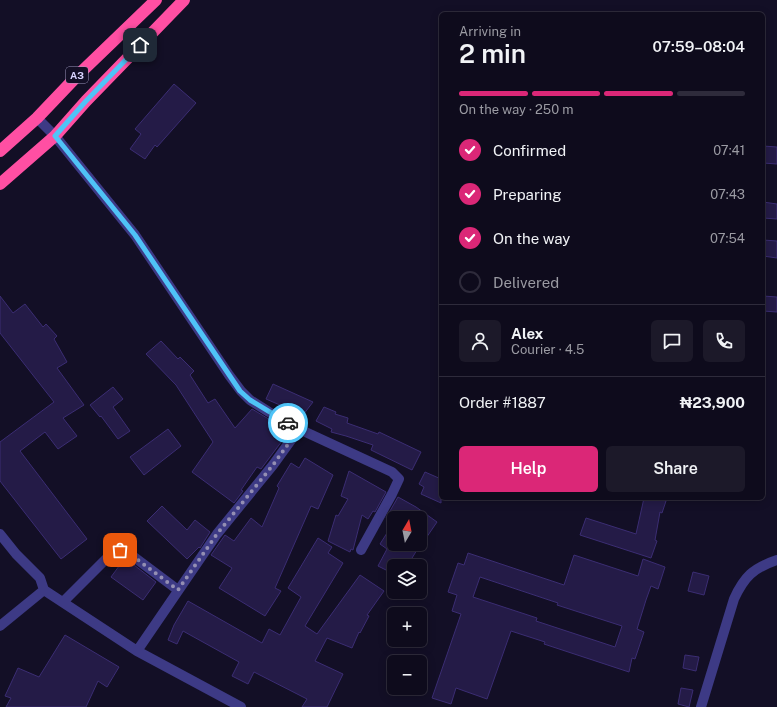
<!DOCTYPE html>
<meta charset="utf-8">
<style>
body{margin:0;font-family:"Public Sans",sans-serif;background:#1c1929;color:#f1f3f6;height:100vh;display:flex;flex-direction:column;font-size:15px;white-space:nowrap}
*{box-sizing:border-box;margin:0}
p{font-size:13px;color:#9b9ba3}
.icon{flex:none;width:22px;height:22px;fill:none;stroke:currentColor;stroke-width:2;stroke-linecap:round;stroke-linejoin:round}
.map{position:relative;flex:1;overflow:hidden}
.panel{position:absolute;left:439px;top:12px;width:326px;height:488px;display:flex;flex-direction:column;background:#0e0b1c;border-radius:6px;box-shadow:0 2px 10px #0003,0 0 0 1px #2e2b3b}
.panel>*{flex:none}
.needle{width:26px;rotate:10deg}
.fabs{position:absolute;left:387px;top:511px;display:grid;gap:8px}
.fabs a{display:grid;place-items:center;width:40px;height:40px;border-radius:6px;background:#0e0b1c;box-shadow:0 2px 10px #0003,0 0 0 1px #2e2b3b;font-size:20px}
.pin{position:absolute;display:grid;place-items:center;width:34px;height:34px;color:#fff;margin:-17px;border-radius:8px;box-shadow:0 2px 6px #0006}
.courier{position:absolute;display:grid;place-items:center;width:40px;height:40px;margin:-20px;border:3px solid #4fc3f7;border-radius:50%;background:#fff;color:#222;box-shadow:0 1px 5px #0007}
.headline em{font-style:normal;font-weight:600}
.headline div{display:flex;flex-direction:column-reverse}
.headline{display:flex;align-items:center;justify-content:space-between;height:68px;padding:0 20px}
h1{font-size:26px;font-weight:600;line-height:30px}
.bar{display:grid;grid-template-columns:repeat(4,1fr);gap:6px 4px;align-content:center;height:48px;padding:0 20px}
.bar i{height:5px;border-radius:3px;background:#2e2b3b}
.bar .selected{background:#db2777}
.bar p{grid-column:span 4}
.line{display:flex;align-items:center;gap:10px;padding:0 20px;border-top:1px solid #2e2b3b}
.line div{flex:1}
.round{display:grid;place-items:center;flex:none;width:42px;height:42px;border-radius:6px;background:#1c1929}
ol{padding:0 20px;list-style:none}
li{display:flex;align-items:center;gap:12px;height:44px}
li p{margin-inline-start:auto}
li .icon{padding:4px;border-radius:50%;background:#db2777;color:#fff;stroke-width:4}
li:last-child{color:#9b9ba3}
li i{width:22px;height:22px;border:2px solid #2e2b3b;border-radius:50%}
.cta{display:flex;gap:8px;margin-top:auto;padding:8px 20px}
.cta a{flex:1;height:46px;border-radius:6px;background:#db2777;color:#fff;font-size:16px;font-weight:600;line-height:46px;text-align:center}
.cta a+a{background:#1c1929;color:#f1f3f6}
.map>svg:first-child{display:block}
.building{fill:#241b47;stroke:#3b2d73;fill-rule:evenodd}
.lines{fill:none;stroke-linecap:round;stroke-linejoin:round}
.minor{stroke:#3d3a85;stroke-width:10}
.highway{stroke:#ff4fa3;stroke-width:12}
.done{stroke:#948fb3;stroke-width:4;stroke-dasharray:0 7.2}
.route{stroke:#4fc3f7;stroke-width:5}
.labels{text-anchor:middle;stroke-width:4;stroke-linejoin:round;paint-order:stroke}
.shield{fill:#130f26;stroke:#9e99be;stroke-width:1}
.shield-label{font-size:10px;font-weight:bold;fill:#d9d4ff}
</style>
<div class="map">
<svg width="777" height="707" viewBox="0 0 777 707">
<rect width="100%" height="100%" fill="#130f26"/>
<!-- building -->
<path class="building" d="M174,84l22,19 -39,44 -2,-2 -10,14 -15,-10 11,-15 -6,-5z
M763,146l14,1v17l-14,-1z
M763,202l14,2v15l-14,-1z
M763,240l14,1v17l-14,-2z
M0,296l13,17 12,-9 18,23 3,-3 11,12 -3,3 13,23 -10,6 27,37 -21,13 14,18 -19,13 -13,-17 -25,19 67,88 -26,20 -61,-78v-39l54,-40 -54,-69z
M763,296l14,1v15l-14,-1z
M161,341l17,18 2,-2 14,14 -4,4 18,28 7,-4 20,29 17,-19 25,15 11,9 -27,36 -4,-2 -16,23 2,1 -9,12 -42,-31 21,-30 -37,-57 -30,-31z
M273,384l40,18 -10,13 -37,-16z
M113,387l10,12 -10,8 17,24 -12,8 -17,-23 -1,1 -10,-12z
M324,407l12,5 -1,2 13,4 -1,5 31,11 1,-2 42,20 -9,18 -41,-20 2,-5 -27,-9 -15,-4 1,-3 -16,-8z
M168,429l13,17 -37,29 -14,-18z
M305,458l28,17 -15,34 -7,-3 -36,82 6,3 -16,25 -46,-28 13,-20 -21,-13 14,-20 9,6 17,-23 11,9 17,-39 -2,-2 14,-23 8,5z
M349,471l37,21 -11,20 -2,-1 -5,8 -6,-4 -9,35 -2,-1 -1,3 -22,-11 8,-26 2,1 10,-17 -7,-3z
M425,472l16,7v24l-20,-9 3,-7 -5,-3z
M398,497l18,10 21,15 -17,25v-2l-11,18 -2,-1 -2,4h-11v8l-16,-8 9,-17 -7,-5 14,-22 -8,-4zM394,518h26v26h-26z
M644,498h12l10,3 -4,12 -2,-1 -5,28 2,1 -6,17 -71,-23 6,-17 50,16z
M162,506l25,24 8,-10 15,12 -10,16 -1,-1 -12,12 -40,-38z
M318,538l14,9 -4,6 15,10 -38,63 12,8 43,-59 24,16 -17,24 2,1 -9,17 -1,-1 -7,16 -25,-10 -12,23 28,13 -16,33h-25l5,-8 -53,-27 -6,12 -16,-8 7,-14 -56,-31 -6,13 -9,-4 6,-15 14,-24 74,42 7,-14 11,6 21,-38 -13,-9z
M468,553l96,32 10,-30 64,21 5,-17 22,8 -7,22 -7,-3 -5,14 -9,29 7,3 -9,27 -3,-1 -3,14 -85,-28 1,-2 -34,-11 -24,68 -31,-11 -5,16 -19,-6 29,-84 -9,-3 5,-16 -9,-3 10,-29 6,2zM480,577l78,26 -1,2 65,21 -7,21 -79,-26 1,-3 -64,-21z
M125,558l31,24 -13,18 -32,-23z
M693,572l16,4 -5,19 -16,-4z
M65,635l54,32 -12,20 -9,-6 -12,26h-80l5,-9 -6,-2 13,-28 21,9z
M685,655l14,2 -3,14 -13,-3z
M681,688l12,2 -4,17 -11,-3z"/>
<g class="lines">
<!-- minor -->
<path class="minor" d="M37,118l18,18 80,99 94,140 12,16 9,9 19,12 30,17 93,43 7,7 -7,15 -31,56
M0,534l16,20 24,24 4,12 93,61 104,56
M63,602l51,-51 6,-1 6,1 52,39
M0,626l44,-36
M137,651l80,-117 56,-69 26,-36
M701,707l33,-108c10,-22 19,-31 43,-39"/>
<!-- highway -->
<path class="highway" d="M0,151l37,-33 40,-42 79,-76
M0,184l55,-48 31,-35 98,-101"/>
</g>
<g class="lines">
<!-- done -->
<path class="done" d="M120,550l6,1 52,39 39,-56 56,-69 26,-36 -11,-6"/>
<!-- route -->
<path class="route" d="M140,45l-54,56 -31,35 80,99 105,156 10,9 38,23"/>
</g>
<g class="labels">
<!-- shield labels -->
<rect class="shield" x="66" y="67" width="22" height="16" rx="3"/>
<g class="shield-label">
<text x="77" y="79">A3</text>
</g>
</g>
</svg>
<div class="fabs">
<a><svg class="needle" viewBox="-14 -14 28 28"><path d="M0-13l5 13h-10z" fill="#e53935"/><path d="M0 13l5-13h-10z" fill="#9b9ba3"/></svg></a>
<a><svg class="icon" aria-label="layers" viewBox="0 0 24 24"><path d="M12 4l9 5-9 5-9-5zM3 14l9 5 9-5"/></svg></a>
<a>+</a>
<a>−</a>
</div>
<div class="pin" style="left:120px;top:550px;background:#ea580c"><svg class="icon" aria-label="bag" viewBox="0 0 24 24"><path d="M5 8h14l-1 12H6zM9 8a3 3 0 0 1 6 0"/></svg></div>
<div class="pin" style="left:140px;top:45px;background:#1f2937"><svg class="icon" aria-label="home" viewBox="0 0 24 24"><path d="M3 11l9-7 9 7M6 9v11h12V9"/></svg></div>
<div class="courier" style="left:288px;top:423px"><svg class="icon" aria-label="car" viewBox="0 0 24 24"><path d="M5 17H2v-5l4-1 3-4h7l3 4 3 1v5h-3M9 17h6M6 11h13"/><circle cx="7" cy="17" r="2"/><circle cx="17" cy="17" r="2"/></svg></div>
<section class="panel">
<div class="headline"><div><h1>2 min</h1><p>Arriving in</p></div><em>07:59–08:04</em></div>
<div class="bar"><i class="selected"></i><i class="selected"></i><i class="selected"></i><i></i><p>On the way · 250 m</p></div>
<ol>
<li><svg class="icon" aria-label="check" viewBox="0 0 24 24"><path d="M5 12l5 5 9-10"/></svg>Confirmed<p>07:41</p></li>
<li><svg class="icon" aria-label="check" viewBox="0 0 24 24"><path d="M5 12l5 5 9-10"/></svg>Preparing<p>07:43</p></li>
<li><svg class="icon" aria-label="check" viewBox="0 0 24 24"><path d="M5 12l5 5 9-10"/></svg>On the way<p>07:54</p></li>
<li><i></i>Delivered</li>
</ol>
<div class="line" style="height:72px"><a class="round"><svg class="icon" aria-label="person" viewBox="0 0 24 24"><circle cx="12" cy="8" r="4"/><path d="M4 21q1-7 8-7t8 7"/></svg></a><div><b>Alex</b><p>Courier · 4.5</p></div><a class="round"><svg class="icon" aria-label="chat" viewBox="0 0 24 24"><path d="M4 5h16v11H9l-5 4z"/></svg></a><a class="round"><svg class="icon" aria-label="phone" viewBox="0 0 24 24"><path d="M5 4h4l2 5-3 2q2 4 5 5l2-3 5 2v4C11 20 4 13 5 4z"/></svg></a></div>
<div class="line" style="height:52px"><div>Order #1887</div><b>₦23,900</b></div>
<div class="cta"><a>Help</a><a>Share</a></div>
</section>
</div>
